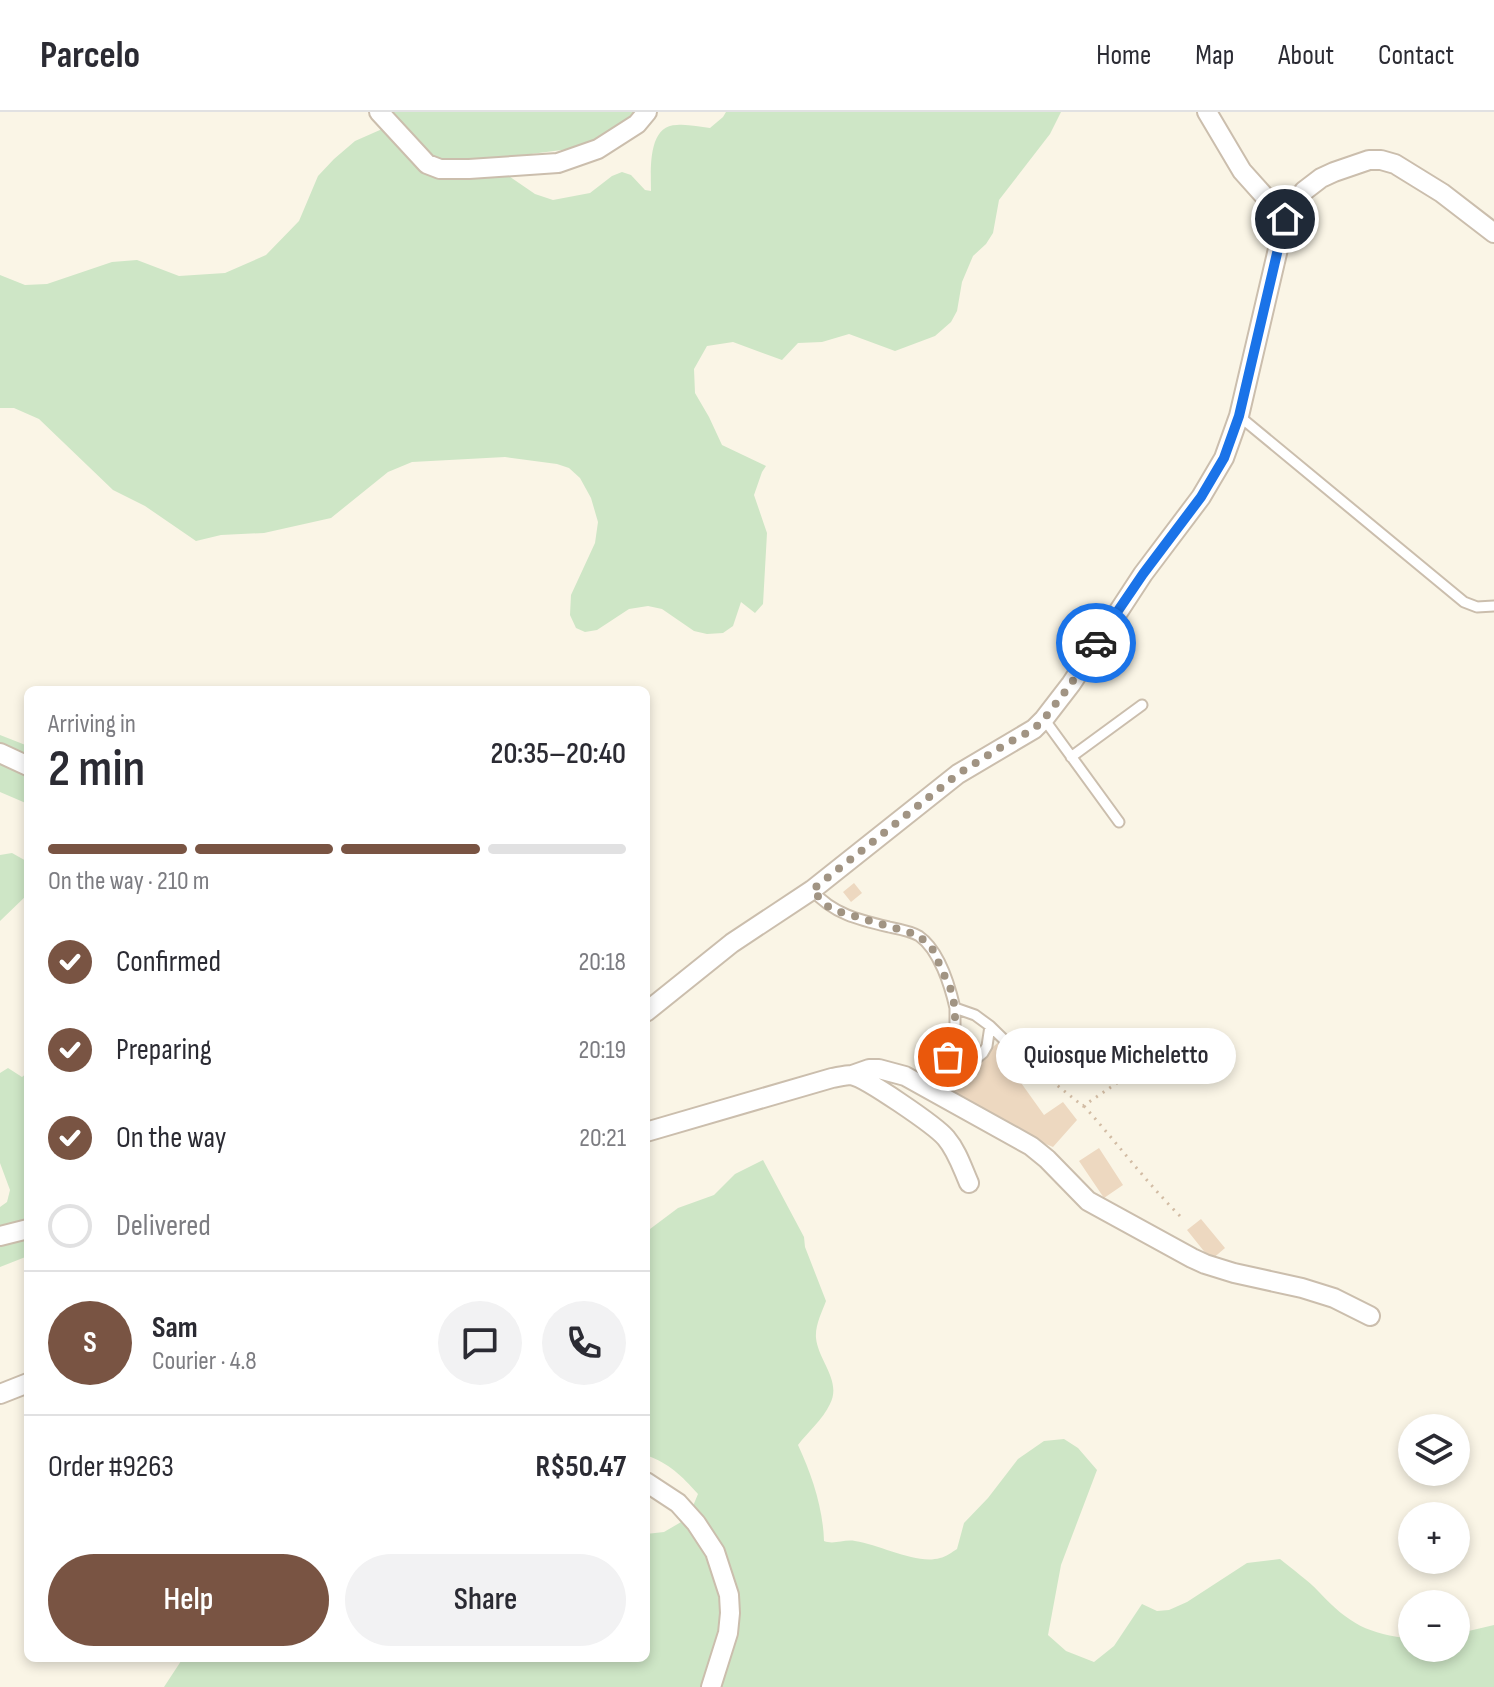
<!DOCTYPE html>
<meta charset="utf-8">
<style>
body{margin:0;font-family:"Sofia Sans Condensed",sans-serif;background:#f2f2f3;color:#2b2b33;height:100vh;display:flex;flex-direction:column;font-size:30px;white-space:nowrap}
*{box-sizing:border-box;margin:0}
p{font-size:26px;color:#7c7c81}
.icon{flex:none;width:44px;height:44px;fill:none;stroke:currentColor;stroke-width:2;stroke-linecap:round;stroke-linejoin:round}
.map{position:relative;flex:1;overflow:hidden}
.panel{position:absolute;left:24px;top:574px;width:626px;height:976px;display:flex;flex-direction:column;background:#fff;border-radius:12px;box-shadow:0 4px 12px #0003}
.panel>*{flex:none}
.fabs{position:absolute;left:1398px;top:1302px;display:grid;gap:16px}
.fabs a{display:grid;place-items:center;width:72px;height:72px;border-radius:50%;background:#fff;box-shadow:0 4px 12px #0003;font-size:40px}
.pin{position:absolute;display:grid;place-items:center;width:68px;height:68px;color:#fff;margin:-34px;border:4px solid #fff;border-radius:50%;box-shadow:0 2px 8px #0007}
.courier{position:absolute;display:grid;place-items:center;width:80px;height:80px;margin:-40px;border:6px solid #1a73e8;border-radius:50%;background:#fff;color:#222;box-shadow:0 2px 10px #0007}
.bubble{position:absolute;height:56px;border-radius:28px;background:#fff;box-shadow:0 4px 12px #0003;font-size:26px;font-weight:600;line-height:56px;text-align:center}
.summary em{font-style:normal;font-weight:600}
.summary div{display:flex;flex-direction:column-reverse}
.summary{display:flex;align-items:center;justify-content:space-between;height:136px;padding:0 24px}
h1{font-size:52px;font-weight:600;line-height:60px}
.bar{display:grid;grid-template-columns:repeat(4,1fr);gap:12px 8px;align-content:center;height:96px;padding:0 24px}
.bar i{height:10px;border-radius:6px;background:#e1e1e2}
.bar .on{background:#795443}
.bar p{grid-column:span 4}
.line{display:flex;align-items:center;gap:20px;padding:0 24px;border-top:2px solid #e1e1e2}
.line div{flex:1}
.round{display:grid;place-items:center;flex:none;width:84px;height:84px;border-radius:42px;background:#f2f2f3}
ol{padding:0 24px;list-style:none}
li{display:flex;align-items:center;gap:24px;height:88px}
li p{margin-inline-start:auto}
li .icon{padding:8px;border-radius:50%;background:#795443;color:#fff;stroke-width:4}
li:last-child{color:#7c7c81}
li i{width:44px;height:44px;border:4px solid #e1e1e2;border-radius:50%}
.cta{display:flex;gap:16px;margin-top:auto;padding:16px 24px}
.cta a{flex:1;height:92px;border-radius:48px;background:#795443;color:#fff;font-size:32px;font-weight:600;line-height:92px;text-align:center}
.cta a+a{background:#f2f2f3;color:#2b2b33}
header{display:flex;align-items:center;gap:48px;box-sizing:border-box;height:112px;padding:0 40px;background:#fff;border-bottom:2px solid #e1e1e2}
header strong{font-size:38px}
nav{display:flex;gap:44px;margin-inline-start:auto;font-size:28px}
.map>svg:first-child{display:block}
.green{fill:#cee6c6}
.building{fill:#edd8c0}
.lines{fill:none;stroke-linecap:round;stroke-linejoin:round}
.service-casing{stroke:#cbbead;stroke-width:13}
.minor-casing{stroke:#cbbead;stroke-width:22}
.path{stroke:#d2bca4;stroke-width:3;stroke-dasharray:2 6;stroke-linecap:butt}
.service{stroke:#fff;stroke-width:9}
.minor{stroke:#fff;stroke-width:18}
.done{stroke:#a19483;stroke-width:8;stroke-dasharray:0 14.4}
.route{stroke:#1a73e8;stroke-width:10}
</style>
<header>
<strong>Parcelo</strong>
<nav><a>Home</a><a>Map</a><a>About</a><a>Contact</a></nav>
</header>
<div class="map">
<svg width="1494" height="1575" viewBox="0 0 1494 1575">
<rect width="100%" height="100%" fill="#faf5e6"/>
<!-- green -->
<path class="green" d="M379,0h264l-13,10 -53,26 -77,10 -47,1 -1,3 51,10 32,22 18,6 37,-7 22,-17 10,-4 9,3 14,15 6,1c0,-20 -4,-66 26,-66 11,-1 22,2 33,3l13,-11 3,-5h335l-11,22 -51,66 -6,33 -7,11 -13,12 -11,26 -5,29 -6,11 -16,14 -40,15 -46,-17 -27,8 -24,1 -16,17 -49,-18 -26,4 -13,23 1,24 14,24 13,28 44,21 -4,6 -8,23 13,38 -4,71 -8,9 -14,-11 -8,24 -10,7 -16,1 -13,-3 -32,-22 -14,-3 -19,3 -32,21 -12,2 -9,-4 -6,-13 1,-20 24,-52 3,-21 -7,-24 -11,-20 -11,-10 -12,-4 -52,-7 -93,5 -24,10 -57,46 -67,15 -43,2 -25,6 -51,-35 -32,-16 -74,-71 -25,-11h-14v-133l25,10 22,-1 65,-22 25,-2 42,16 46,-3 41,-18 33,-34 19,-45 16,-17 21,-18 34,-15z
M0,623l28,11v58l-28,-12z
M12,741l16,9v32l-28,27v-66z
M8,956l14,9 6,-5v184l-28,11v-60l7,-5 3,-12 -10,-27v-90z
M763,1048l41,77 1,10 21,54c-4,11 -11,24 -10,37 2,22 26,43 14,66 -7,15 -22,28 -32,41 14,30 25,63 26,96 10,4 20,-2 31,0 26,4 62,24 85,17 6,-1 12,-6 17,-9l7,-26 24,-25 30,-39 26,-18 20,-2 14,9 19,22 -36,95 -13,70 18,16 28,11 20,-16 28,-42 15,7 12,-1 18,-8 60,-39 33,-4c13,11 28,21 39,33 30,32 49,42 93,47v9h44v-14l38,-9v62h-1330l19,-29h463v-124l18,-2 24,-14 10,-24c-17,-19 -28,-30 -52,-39v-223l32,-24 36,-13 21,-21z"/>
<!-- building -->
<path class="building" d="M854,771l8,10 -11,9 -8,-10z
M1000,929l25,34 -6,5 25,35 19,-13 14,18 -24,27 -46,-19 -11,-14 9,13 -58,-37 18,-14 -1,-5z
M1077,934l30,13 -9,20 -30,-14z
M928,947l9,6 -4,13 -10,1 -8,-7 3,-11z
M1099,1036l24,37 -19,13 -25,-37z
M1201,1107l24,29 -14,12 -24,-30z"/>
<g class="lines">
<defs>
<path id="service" d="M1239,304l225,186 13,5 17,-1
M1044,607l75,103
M1071,645l71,-52
M812,778c21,24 47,30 77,37 10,2 22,4 30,9 20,14 31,50 36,72l20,7 15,11 40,39
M955,896v22l-10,16 3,11 10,7h12l13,-11 4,-7 3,-20"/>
<path id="minor" d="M379,0l48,52 13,5h29l89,-6 40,-14 39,-25 10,-12
M1207,0l35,59 43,48
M0,641l28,13
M646,900l86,-69 80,-53 146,-116 76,-45 10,-10 27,-35 72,-110 58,-77 23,-39 15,-42 46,-197 19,-28 17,-13 13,-6 35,-12h12l14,4 47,29 52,40
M852,963l17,-6h10l26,7 126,70 16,13 41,42 104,57 13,6 29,9 68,15 32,10 36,18
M646,1020l186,-54c6,-1 14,-3 19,-3 14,2 85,51 95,63 11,13 16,29 23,45
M0,1124l28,-7
M0,1282l28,-11
M646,1370l32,21 18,20 19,29 14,43 1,18 -2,20 -17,54"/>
</defs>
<!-- service casing -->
<use href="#service" class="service-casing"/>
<!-- minor casing -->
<use href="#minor" class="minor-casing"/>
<!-- path -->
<path class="path" d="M1039,959l44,35 74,-50
M1084,994c33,37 62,76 97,111"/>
<!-- service -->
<use href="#service" class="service"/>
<!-- minor -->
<use href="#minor" class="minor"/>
</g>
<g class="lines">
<!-- done -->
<path class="done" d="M948,945l-3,-11 10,-16v-22l-4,-18 -19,-42 -14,-13 -81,-24 -10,-5 -15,-16 146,-116 48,-30 28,-15 10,-10 27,-35 25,-41"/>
<!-- route -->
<path class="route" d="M1096,531l47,-69 58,-77 23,-39 15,-42 46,-197"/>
</g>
</svg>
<div class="fabs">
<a><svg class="icon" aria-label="layers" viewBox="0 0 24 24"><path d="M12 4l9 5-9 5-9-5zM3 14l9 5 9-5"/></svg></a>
<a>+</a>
<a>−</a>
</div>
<div class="pin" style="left:948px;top:945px;background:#ea580c"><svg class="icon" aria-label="bag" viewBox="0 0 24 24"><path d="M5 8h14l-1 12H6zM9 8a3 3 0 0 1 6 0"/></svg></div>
<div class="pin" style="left:1285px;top:107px;background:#1f2937"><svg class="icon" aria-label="home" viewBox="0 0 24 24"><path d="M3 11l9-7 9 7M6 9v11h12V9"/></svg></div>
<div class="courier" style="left:1096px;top:531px"><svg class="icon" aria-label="car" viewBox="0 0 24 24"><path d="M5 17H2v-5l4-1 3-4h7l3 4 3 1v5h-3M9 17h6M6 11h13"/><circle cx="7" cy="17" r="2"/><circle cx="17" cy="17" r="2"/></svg></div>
<div class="bubble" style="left:996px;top:916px;width:240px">Quiosque Micheletto</div>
<section class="panel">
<div class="summary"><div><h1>2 min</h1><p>Arriving in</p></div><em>20:35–20:40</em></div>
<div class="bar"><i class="on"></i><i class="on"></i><i class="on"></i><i></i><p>On the way · 210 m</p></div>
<ol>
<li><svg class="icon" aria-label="check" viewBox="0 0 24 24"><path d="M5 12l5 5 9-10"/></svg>Confirmed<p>20:18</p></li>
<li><svg class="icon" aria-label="check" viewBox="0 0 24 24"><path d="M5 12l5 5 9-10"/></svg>Preparing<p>20:19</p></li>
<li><svg class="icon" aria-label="check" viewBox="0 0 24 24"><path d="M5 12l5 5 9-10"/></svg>On the way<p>20:21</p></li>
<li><i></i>Delivered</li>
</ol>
<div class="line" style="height:144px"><b class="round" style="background:#795443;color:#fff">S</b><div><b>Sam</b><p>Courier · 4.8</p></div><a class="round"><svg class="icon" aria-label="chat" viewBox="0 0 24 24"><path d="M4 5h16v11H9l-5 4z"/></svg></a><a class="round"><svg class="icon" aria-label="phone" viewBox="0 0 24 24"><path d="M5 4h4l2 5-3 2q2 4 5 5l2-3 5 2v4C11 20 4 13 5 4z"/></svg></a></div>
<div class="line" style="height:104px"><div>Order #9263</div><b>R$50.47</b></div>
<div class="cta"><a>Help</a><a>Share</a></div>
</section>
</div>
